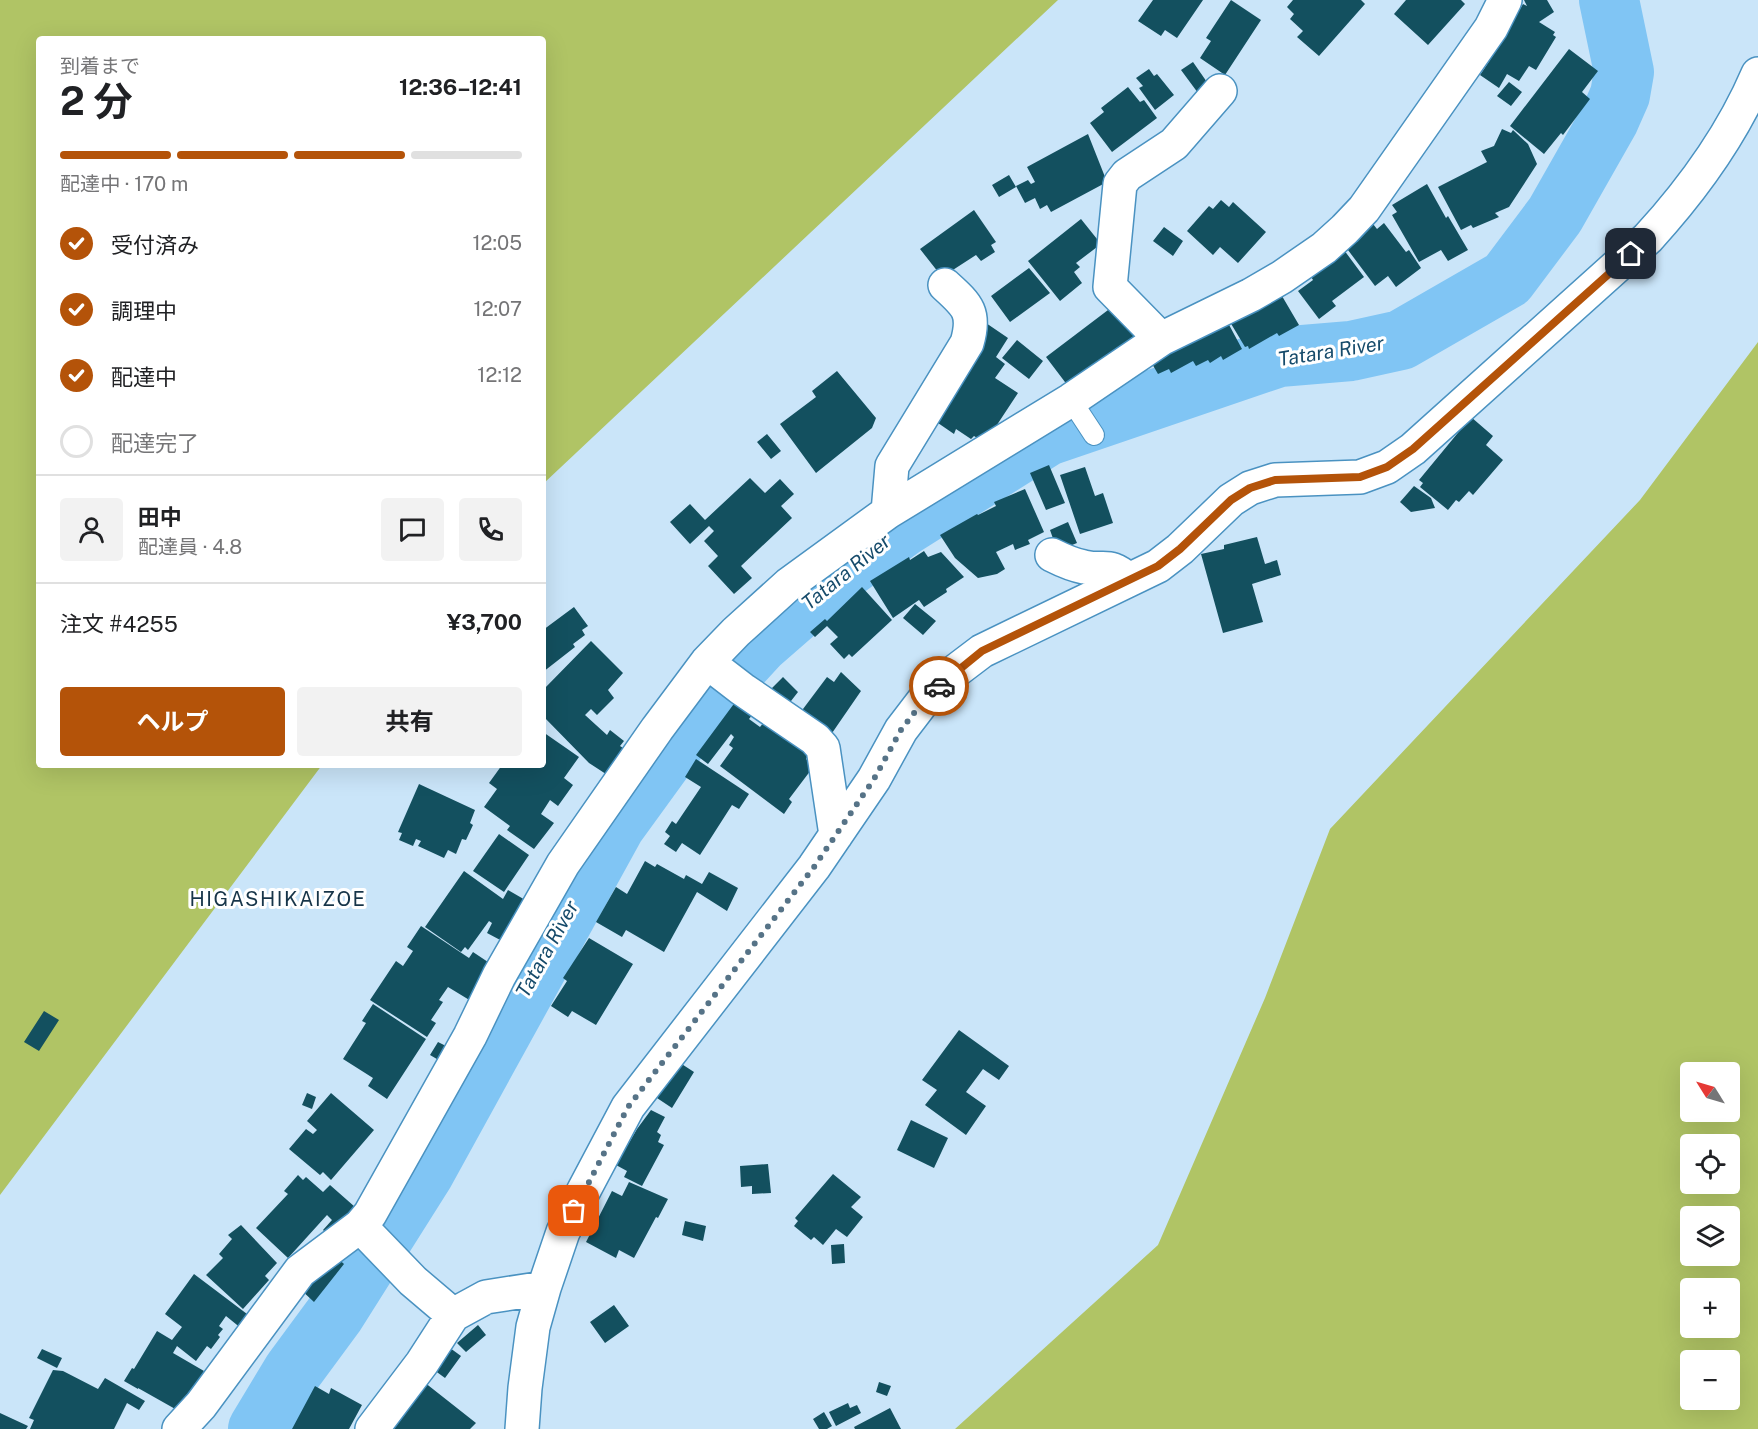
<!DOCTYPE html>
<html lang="ja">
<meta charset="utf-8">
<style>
body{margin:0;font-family:"Public Sans","Noto Sans JP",sans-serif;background:#f2f2f2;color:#202124;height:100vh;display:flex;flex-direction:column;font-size:22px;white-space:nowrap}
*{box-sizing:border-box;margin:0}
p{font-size:20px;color:#757577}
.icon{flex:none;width:33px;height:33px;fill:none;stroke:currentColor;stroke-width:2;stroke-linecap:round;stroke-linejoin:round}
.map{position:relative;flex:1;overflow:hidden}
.side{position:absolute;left:36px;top:36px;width:510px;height:732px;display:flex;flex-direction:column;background:#fff;border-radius:6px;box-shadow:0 6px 24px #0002}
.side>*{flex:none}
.needle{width:39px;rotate:307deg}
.fabs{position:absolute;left:1680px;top:1062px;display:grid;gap:12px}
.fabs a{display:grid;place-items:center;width:60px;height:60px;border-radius:6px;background:#fff;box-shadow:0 6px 24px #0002;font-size:30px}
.pin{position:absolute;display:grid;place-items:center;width:51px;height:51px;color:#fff;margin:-26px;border-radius:12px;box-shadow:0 3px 9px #0006}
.courier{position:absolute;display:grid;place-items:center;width:60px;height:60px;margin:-30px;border:4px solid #b45309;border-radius:50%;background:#fff;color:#222;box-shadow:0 2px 8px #0007}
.head em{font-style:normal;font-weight:700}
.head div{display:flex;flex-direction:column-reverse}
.head{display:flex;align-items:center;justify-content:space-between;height:102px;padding:0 24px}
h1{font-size:39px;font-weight:700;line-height:45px}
.bar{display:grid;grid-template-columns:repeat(4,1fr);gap:9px 6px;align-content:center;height:72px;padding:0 24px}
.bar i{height:8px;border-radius:4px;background:#e0e0e0}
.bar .active{background:#b45309}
.bar p{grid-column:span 4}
.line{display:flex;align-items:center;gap:15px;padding:0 24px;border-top:2px solid #e0e0e0}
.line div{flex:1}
.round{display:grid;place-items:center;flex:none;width:63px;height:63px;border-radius:6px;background:#f2f2f2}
ol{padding:0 24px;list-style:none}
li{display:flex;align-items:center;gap:18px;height:66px}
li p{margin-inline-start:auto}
li .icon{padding:6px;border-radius:50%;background:#b45309;color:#fff;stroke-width:4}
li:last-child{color:#757577}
li i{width:33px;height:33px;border:3px solid #e0e0e0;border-radius:50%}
.button{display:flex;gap:12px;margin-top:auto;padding:12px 24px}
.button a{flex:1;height:69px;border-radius:6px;background:#b45309;color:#fff;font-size:24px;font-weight:700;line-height:69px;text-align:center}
.button a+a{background:#f2f2f2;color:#202124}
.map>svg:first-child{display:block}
.green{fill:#b0c465;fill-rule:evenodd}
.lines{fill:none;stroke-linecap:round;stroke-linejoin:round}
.river{stroke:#80c5f4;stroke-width:60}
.building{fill:#13505f}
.service-casing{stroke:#4a92c1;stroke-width:22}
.minor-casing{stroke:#4a92c1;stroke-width:36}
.service{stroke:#fff;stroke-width:20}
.minor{stroke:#fff;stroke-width:33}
.done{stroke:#567387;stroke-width:6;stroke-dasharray:0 10.8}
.route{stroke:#b45309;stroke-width:8}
.labels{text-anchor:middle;stroke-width:6;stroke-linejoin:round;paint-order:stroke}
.water-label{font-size:20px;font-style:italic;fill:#164b6b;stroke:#fff}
.neighbourhood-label{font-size:20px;letter-spacing:1.5px;fill:#173549;stroke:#fff}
</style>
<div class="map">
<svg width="1758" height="1429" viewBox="0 0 1758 1429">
<rect width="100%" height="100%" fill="#cae5f9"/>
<!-- green -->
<path class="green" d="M0,0h1058l-515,484v-445h-504v726h283l-322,430z
M1758,342v1087h-803l203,-184 107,-247 65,-169 310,-329zM1690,1072h40v40h-40zM1690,1144h40v40h-40zM1690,1216h40v40h-40zM1690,1288h40v40h-40zM1690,1360h40v40h-40z"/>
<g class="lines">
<!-- river -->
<path class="river" d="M258,1429l35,-58 42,-57 89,-141 191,-347 87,-120 57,-62 86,-75 59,-43 143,-90 232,-79 72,-6 50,-11 106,-61 48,-64 54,-95 11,-25 4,-23 -15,-72"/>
</g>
<!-- building -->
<path class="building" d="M1153,0h50l-26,38 -12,-8 -4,6 -23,-15z
M1231,0l30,20 -36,55 -25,-17 11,-17 -5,-3z
M1293,0h68l4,4 -46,52 -22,-19 6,-6 -13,-12 4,-5 -7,-7z
M1406,0h55l4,4 -37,41 -34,-31z
M1524,0h23l7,12 -15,10 16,10 -2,3 3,2 -20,33 -7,-4 -10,15 -12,-7 -8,14 -19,-13 10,-15 -3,-2 28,-52 5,3 3,-5 4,2z
M1569,49l29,22 -16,21 8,7 -27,36 -2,-2 -17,21 -34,-28z
M1193,62l16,23 -11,8 -17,-23z
M1149,69l5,7 3,-2 17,21 -19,15 -16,-22 4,-2 -7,-8z
M1509,82l13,10 -11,14 -14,-10z
M1128,87l12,15 4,-2 13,18 -45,34 -22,-29 14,-11 -3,-4z
M1502,129l9,4 2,-3 15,14 9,20 -28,43 -14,6 4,4 -26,11 -2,-3 -10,5 -23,-43 49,-25 -6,-11 13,-5z
M1088,134l19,48 -56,30 -4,-7 -7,4 -5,-11 -10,5 -9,-17 12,-6 3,4 4,-2 -8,-15z
M1009,175l7,12 -17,10 -7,-12z
M1427,184l19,34 2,-2 20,34 -20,11 -7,-11 -22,12 -27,-47 5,-3 -5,-7z
M1221,200l8,7 4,-5 33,30 -28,31 -18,-16 -7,8 -26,-24 22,-25 4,3z
M974,210l22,32 -5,3 4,7 -14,9 -5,-6 -34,22 -22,-28z
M1081,219l20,25 -25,19 4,4 -6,5 8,11 -22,18 -32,-40z
M1384,223l22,29 3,-2 12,18 -25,19 -8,-11 -13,10 -30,-40 28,-22 4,5z
M1164,227l19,14 -10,15 -20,-15z
M1344,250l20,27 -32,24 4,5 -17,13 -21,-28 15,-11 -3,-5z
M1029,268l21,25 -40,29 -19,-26z
M1282,296l17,29 -20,11 -2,-3 -28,16 -1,-3 -3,1 -15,-25 35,-19 2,2z
M1112,307l22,29 -66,50 -22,-29z
M1227,321l15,28 -19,11 -2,-4 -11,7 -2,-3 -12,6 -3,-5 -22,12 -2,-4 -11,5 -7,-12z
M986,323l22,15 -12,19 9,7 -10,14 23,15 -33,50 -11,-7 -3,3 -15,-10 -2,5 -16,-11 4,-6 -7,-4z
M1017,340l26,21 -14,18 -27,-21z
M837,371l39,47 -4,10 -56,45 -36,-49 36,-27 -4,-6z
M1471,417l22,19 -7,9 17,15 -30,35 -4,-4 -10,11 -3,-2 -8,10 -28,-23 3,-4 -4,-3z
M767,434l14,17 -10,8 -14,-17z
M1049,465l16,38 -19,7 -16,-37z
M1085,467l10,29 8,-3 10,30 -33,11 -20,-59z
M750,478l15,15 15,-14 14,15 -13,12 11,12 -51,48 11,12 -18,16 -26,-28 10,-10 -14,-15 10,-10 -5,-5 -19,18 -20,-22 20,-18 15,16z
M1414,486l17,12 4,10 -24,4 -11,-10z
M1025,489l19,43 -16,8 2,4 -15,6 -2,-6 -17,8 9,17 -8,5 -19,4 -23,-20 -15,-23 37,-21 1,1 18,-9 -2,-4z
M1068,522l9,21 -15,6 -6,-2 -6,-17z
M1257,537l8,27 12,-4 4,15 -29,9 11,38 -40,11 -22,-79 23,-5v-4z
M924,551l4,6 13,-5 23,25 -18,12 1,3 -23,15 -5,-7 -26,18 -23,-37 39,-24 1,3z
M862,587l30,33 -40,37 -3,-3 -5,5 -14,-15 8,-7 -11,-11 -12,11 -5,-5 15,-13 2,2z
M915,604l21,17 -13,14 -20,-17z
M574,607l14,19 -6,4 3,5 -12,9 2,3 -32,25v-42z
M591,641l32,32 -15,17 6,8 -17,17 -6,-6 -6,6 22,20 3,-5 14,11 -4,5 6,4 -17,26 -20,-13 -46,-47v-26z
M841,672l20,19 -31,45 -30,-23 27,-36 7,5z
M783,677l15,15 -14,18 -15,-16 3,-6z
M736,701l17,13 -4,5 11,8 4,-5 48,26 -5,7 1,1 -2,3 8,7 -25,33 3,3 -8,12 -64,-48 13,-18 -4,-3 5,-8 -3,-3 -23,30 -12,-9z
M543,732l36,25 -15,21 9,7 -15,21 -8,-6 -9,14 13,9 -20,26 -27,-19 3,-4 -26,-19 13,-18 -8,-6 13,-18h41z
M696,759l53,35 -10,15 -7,-4 -32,50 -18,-12 -6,9 -12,-8 6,-8 -5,-4 7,-11 4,3 25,-37 -16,-10z
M419,784l56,26 -5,13 3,2 -7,15 -4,-1 -6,15 -8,-4 -4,8 -26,-12 3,-5 -5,-2 -3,7 -14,-6 3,-7 -4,-1z
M499,834l30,21 -25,37 -31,-21z
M645,861l10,6 2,-3 27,15 2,-4 16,9 7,-12 29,16 -11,23 -30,-19 -33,60 -38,-22 -4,7 -26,-15 20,-35 11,7z
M464,871l39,28 5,-9 19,11 -23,41 -17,-9 5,-10 -3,-2 -21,29 -3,-3 -4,5 -36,-25z
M421,926l48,32 4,-6 21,14 -23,35 -23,-14 -9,13 4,2 -12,18 5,3 -9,14 -57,-37 26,-39 7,5 10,-15 -6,-4z
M589,938l44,26 -37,61 -24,-14 -4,6 -17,-11 16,-25 -4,-3z
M373,1004l53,35 -39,60 -19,-13 5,-8 -30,-19 23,-36 -4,-2z
M44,1011l15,9 -20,31 -15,-9z
M959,1030l50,36 -10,14 -16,-11 -17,23 20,14 -20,29 -41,-30 12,-15 -15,-10z
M438,1042l12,6 -8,14 -12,-7z
M677,1061l17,11 -22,36 -18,-12z
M307,1093l9,4 -4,12 -10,-4z
M331,1093l43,37 -43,50 -8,-8 -3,3 -31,-26 17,-20 7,5 4,-4 -10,-9z
M651,1110l14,7 -8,15 4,3 -3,7 6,3 -22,41 -18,-9 3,-6 -11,-6 21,-36z
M911,1120l37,18 -14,30 -37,-18z
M768,1164l3,29 -19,1v-8l-11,1 -1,-21z
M833,1174l28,23 -10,10 12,10 -16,20 -11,-8 -13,16 -9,-8 -3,3 -17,-14 4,-5 -3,-3z
M298,1175l5,5 3,-3 17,15 7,-7 25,22 -26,29 -6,-6 9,-10 -5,-5 -39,43 -32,-30 32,-34 -4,-3z
M629,1182l39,17 -10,19 -2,-1 -22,41 -15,-8 -3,8 -30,-16 26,-51 10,5z
M685,1221l21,5 -3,15 -21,-6z
M241,1225l36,38 -12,13 4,4 -26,29 -37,-34 17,-17 -4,-4 13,-15 -4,-4z
M844,1244l1,19 -13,1 -1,-19z
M335,1256l9,8 -30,38 -15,-14z
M194,1274l57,43 -9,12 -16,-13 -7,10 4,3 -5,6 2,2 -9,12 -4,-3 -11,15 -19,-15 -4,7 31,18 -16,27 -2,-1 -9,13 -39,-22v1l-14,-8 8,-13 2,1 23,-38 15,9 10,-13 -17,-13z
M614,1305l15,21 -24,17 -15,-21z
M478,1325l8,10 -20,17 -9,-9z
M450,1348l11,8 -16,22 -11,-8z
M42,1349l20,9 -5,10 -20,-10z
M53,1370l10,1 35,18 7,-11 40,23 -6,9 -12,-7 -13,26h-84l4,-9 -5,-2z
M424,1382l52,41 -6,6h-83z
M879,1382l12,4 -4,10 -11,-4z
M315,1386l14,8 2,-6 31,17 -13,24h-57z
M848,1403l2,5 7,-3 4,8 -25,13 -7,-14z
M890,1408l11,21h-46l-1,-2z
M824,1412l8,14 -5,3h-8l-6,-10z
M0,1413l28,13 -2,3h-26z"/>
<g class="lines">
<defs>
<path id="service" d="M1071,400l23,35"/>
<path id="minor" d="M1161,339l-51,-52 10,-103 7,-9 47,-31 46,-53
M888,512l4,-46 75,-123c9,-31 0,-38 -22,-58
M1052,555c10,5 21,10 32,12 23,5 23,-5 45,13
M707,662l35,27 73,50 8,9 13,87
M360,1226l53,55 40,34
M179,1429l22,-24 99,-134 60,-45 10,-12 100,-178 29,-60 64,-112 94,-135 50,-67 29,-30 53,-48 99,-72 183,-112 90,-61 90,-44 31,-18 42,-29 21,-19 19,-20 127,-181 14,-28
M372,1429l50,-66 31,-48 33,-18 58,-9
M522,1429l3,-41 8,-61 11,-39 19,-56 21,-42 44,-83 186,-240 60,-88 27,-49 26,-34 22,-20 33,-25 176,-85 22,-17 51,-49 19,-12 25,-8 85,-3 27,-10 26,-18 235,-211c44,-48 84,-103 110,-164"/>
</defs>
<!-- service casing -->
<use href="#service" class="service-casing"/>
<!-- minor casing -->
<use href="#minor" class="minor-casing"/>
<!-- service -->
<use href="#service" class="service"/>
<!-- minor -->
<use href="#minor" class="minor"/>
</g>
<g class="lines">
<!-- done -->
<path class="done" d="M574,1211l54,-104 186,-240 60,-88 27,-49 26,-34 12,-10"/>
<!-- route -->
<path class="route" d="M939,686l43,-35 176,-85 22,-17 51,-49 19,-12 25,-8 85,-3 27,-10 26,-18 218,-195"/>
</g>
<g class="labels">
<!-- water labels -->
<g class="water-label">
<text transform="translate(1331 351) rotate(-9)" y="7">Tatara River</text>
<text transform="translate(846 572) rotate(-39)" y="7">Tatara River</text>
<text transform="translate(547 949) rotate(-61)" y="7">Tatara River</text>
</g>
<!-- neighbourhood labels -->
<g class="neighbourhood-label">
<text x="278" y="906">HIGASHIKAIZOE</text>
</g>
</g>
</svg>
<div class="fabs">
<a><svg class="needle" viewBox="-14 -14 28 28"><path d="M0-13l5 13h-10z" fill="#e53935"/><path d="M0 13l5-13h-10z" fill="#757577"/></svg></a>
<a><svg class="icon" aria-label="locate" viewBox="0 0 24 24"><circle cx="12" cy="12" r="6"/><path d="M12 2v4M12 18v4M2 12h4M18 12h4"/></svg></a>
<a><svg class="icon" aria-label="layers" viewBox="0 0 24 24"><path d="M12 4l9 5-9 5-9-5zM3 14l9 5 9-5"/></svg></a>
<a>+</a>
<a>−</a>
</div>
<div class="pin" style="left:574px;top:1211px;background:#ea580c"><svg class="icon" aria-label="bag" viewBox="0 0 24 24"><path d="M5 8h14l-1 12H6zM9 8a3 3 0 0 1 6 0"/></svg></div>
<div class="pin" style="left:1631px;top:254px;background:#1f2937"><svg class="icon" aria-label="home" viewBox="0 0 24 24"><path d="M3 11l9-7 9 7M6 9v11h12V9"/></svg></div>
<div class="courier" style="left:939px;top:686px"><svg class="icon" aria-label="car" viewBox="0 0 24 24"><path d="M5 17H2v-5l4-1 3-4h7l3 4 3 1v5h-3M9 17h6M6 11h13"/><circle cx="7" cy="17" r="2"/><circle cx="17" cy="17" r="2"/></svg></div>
<section class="side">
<div class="head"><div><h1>2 分</h1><p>到着まで</p></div><em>12:36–12:41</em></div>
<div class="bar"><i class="active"></i><i class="active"></i><i class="active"></i><i></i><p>配達中 · 170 m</p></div>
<ol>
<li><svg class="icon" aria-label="check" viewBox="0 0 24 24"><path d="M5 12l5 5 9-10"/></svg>受付済み<p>12:05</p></li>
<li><svg class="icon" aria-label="check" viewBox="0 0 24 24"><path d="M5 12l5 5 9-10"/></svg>調理中<p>12:07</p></li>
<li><svg class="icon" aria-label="check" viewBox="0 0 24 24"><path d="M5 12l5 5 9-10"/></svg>配達中<p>12:12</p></li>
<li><i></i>配達完了</li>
</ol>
<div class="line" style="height:108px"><a class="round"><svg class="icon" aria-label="person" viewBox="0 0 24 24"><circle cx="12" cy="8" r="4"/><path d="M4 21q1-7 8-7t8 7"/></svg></a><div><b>田中</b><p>配達員 · 4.8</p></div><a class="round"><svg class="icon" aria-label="chat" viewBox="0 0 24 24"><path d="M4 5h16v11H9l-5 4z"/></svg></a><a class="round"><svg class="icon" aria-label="phone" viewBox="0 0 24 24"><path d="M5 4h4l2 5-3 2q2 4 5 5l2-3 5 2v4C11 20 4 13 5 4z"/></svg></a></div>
<div class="line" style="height:78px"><div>注文 #4255</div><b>¥3,700</b></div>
<div class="button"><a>ヘルプ</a><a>共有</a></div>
</section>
</div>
